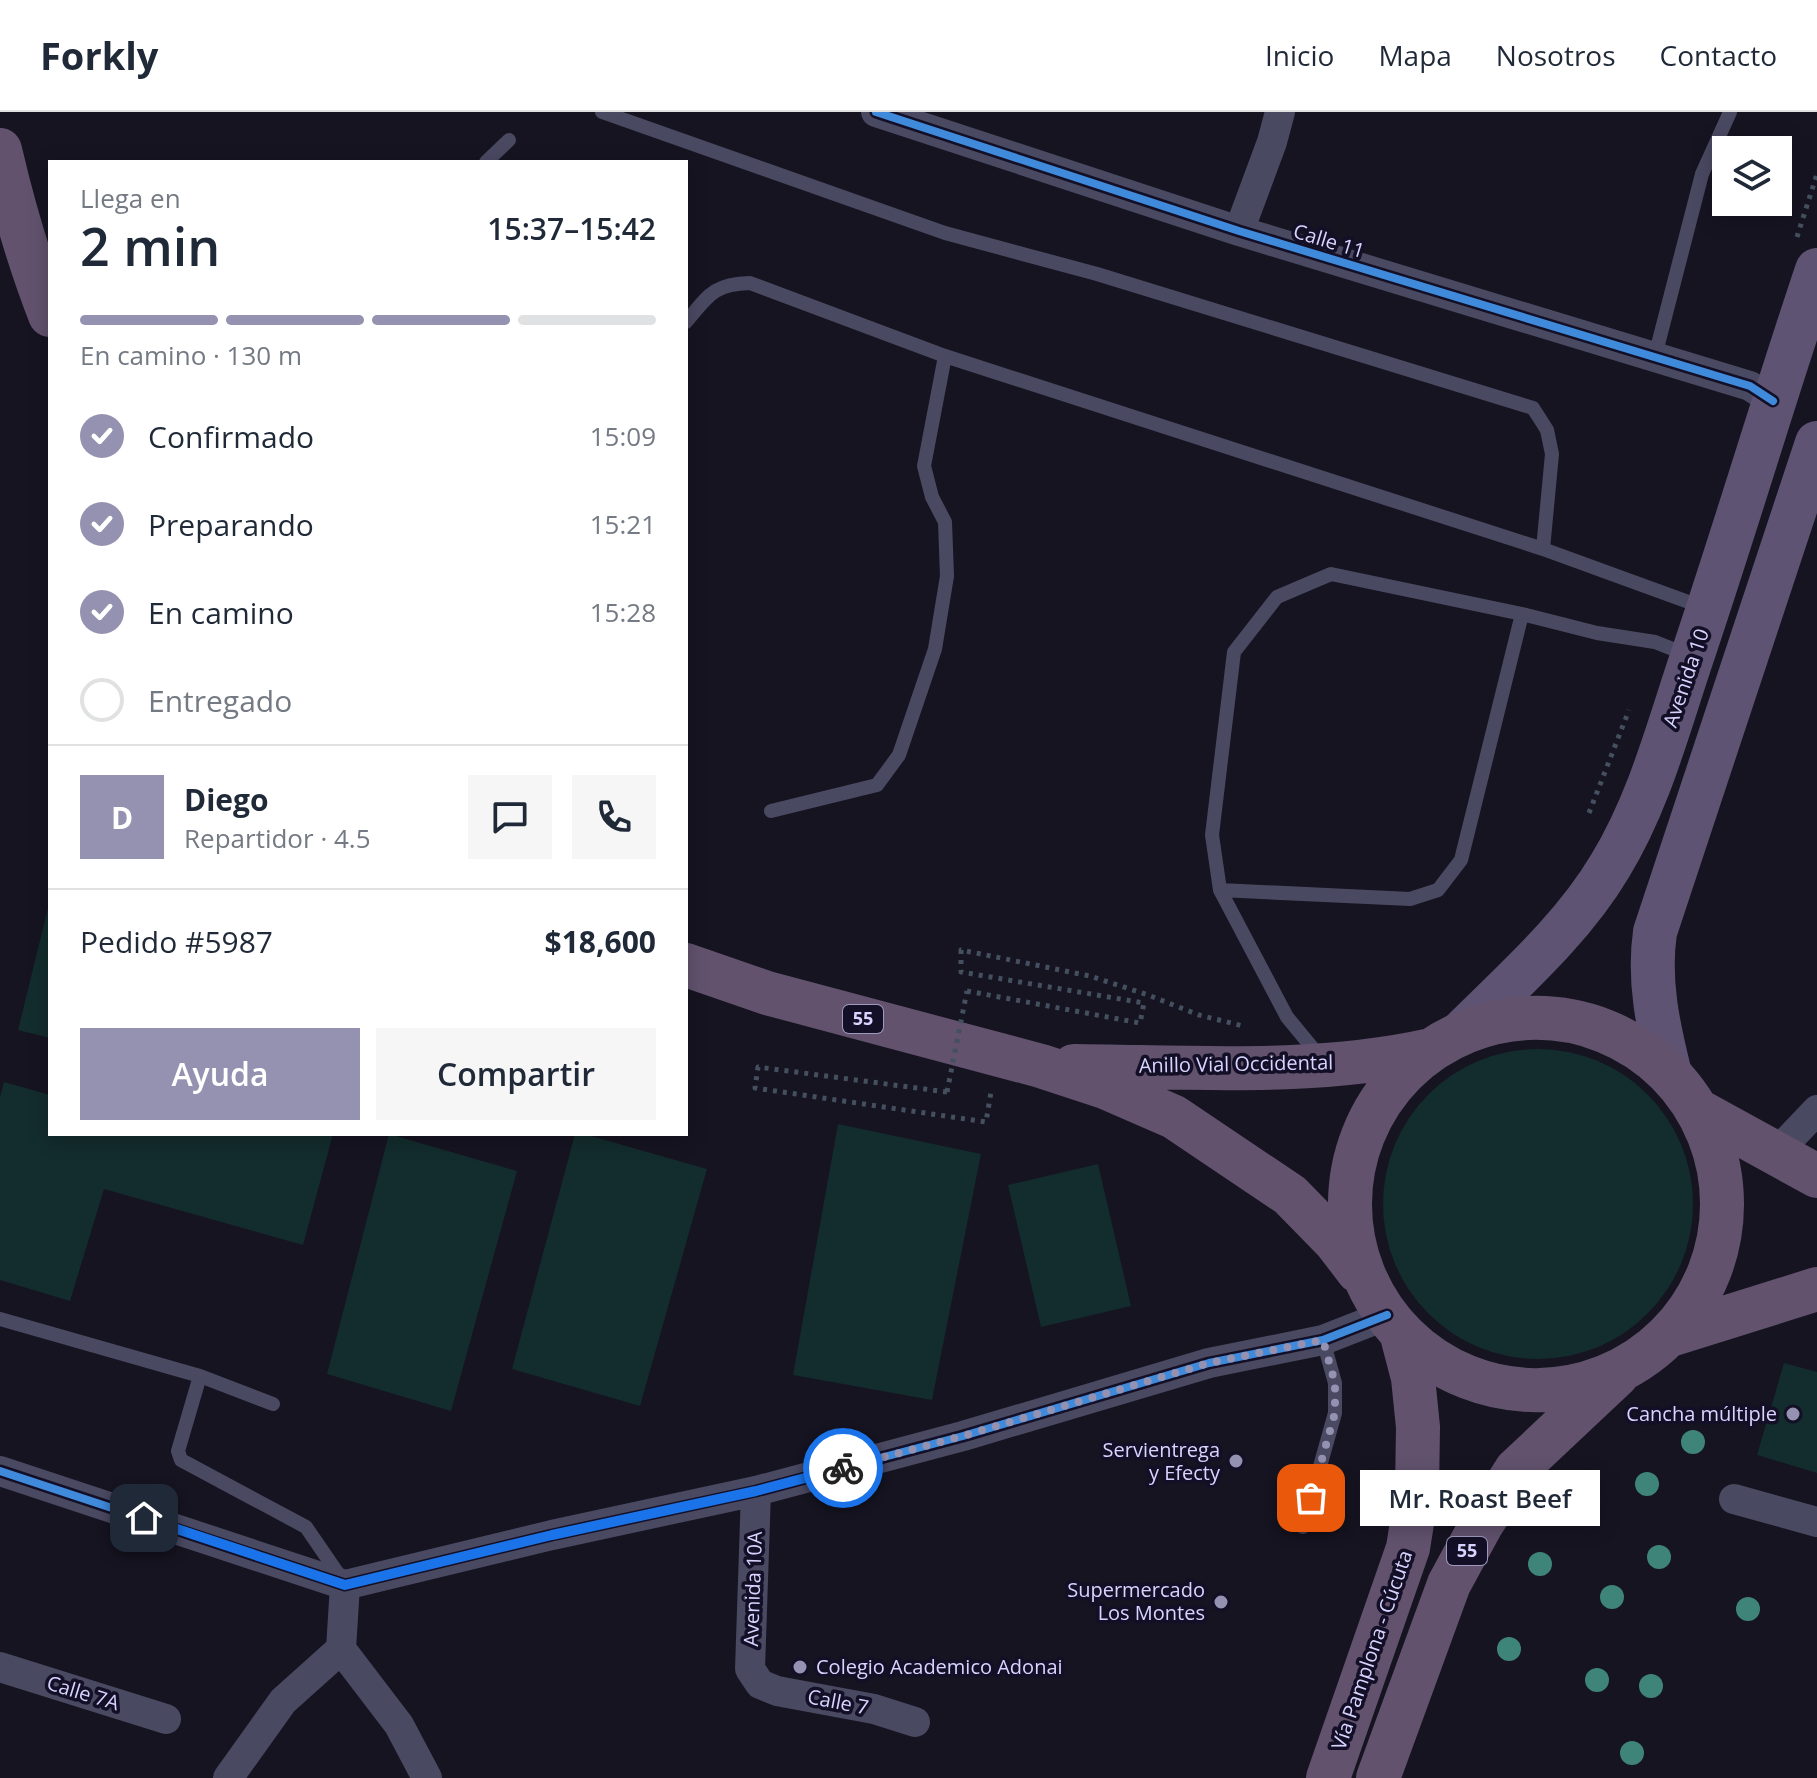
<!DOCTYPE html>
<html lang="es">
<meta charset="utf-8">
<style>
body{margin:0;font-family:"Open Sans",sans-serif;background:#f6f6f7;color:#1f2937;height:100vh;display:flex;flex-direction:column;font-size:30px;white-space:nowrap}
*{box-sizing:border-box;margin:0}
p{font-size:26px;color:#747a83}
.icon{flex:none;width:44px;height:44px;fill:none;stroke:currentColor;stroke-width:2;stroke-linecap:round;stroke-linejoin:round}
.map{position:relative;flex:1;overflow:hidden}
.sheet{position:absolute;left:48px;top:48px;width:640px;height:976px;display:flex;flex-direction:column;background:#fff;border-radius:0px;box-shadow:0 4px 20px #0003}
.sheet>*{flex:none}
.controls{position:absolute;left:1712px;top:24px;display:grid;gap:16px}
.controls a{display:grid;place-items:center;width:80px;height:80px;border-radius:0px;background:#fff;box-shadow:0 4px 20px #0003;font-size:40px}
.pin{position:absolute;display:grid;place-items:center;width:68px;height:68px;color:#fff;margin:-34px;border-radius:16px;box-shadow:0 4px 12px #0006}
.courier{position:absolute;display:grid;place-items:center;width:80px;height:80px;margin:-40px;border:6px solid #1a73e8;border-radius:50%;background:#fff;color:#222;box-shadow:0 2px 10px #0007}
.bubble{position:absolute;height:56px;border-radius:0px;background:#fff;box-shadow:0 4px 20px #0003;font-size:26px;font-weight:600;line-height:56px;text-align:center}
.overview em{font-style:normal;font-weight:600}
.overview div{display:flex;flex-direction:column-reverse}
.overview{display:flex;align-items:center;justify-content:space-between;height:136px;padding:0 32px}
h1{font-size:52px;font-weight:600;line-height:60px}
.bar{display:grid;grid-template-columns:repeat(4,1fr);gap:12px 8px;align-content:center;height:96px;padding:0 32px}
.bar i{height:10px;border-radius:6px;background:#e0e1e3}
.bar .selected{background:#9591b1}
.bar p{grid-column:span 4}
.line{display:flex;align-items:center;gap:20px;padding:0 32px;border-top:2px solid #e0e1e3}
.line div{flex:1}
.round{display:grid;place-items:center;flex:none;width:84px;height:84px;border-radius:0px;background:#f6f6f7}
ol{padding:0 32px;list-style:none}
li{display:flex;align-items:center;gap:24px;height:88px}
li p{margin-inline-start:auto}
li .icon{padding:8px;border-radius:50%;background:#9591b1;color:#fff;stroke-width:4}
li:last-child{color:#747a83}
li i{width:44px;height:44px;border:4px solid #e0e1e3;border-radius:50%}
.button{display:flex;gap:16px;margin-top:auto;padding:16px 32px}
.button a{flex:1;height:92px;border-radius:0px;background:#9591b1;color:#fff;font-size:32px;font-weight:600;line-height:92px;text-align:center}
.button a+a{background:#f6f6f7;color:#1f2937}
header{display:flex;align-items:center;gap:48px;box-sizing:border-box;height:112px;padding:0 40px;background:#fff;border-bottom:2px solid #e0e1e3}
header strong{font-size:38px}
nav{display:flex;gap:44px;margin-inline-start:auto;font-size:28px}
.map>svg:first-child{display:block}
.green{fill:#132c2d}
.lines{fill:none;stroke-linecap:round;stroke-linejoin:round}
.path{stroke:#44505f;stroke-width:5;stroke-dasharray:4 6;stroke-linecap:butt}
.service{stroke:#4a4962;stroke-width:14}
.minor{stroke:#4a4962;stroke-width:30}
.primary{stroke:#5e5373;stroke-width:44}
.trunk{stroke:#62526e;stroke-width:44}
.path-bridge{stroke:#44505f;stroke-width:5;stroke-dasharray:4 6;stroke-linecap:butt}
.cycleway-casing{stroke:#130f26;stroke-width:13}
.cycleway{stroke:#408adc;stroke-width:8}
.tree{fill:#3e8478}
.done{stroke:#9591b1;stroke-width:8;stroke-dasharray:0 14.4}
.route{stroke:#1a73e8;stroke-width:10}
.poi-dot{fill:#9591b1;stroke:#130f26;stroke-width:3}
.labels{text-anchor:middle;stroke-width:7;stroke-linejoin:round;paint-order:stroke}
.shield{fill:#130f26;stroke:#9e99be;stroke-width:2}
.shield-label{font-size:18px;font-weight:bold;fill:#d9d4ff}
.street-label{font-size:20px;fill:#d9d4ff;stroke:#130f26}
.poi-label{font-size:20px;fill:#d9d4ff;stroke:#130f26;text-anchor:end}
</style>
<header>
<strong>Forkly</strong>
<nav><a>Inicio</a><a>Mapa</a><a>Nosotros</a><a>Contacto</a></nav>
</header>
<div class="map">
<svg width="1817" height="1666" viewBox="0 0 1817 1666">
<rect width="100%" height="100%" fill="#161421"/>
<!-- green -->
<path class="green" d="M50,788v138l-32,-8z
M1383 1092a155 155 0 1 1 310 0a155 155 0 1 1-310 0Z
M4,970l46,13v39h283l-30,111 -199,-56 -34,112 -70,-21v-183z
M838,1012l143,30 -49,246 -139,-25z
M389,1022l128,37 -66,240 -124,-37z
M575,1022h9l123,35 -67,237 -128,-37z
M1098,1052l33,142 -90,21 -33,-142z
M1784,1251l33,9v101l-60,-18z"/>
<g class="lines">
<!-- path -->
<path class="path" d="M1797,125l20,-63
M1589,701l40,-103
M967,879l173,32 4,-20 -183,-31v-22l129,26 58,19 51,20 44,11
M947,980l-189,-25 -3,21 231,34 5,-30"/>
<!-- service -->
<path class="service" d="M602,0l343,121 152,41 436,134 14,22 5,24 -9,95
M486,50l23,-22
M686,210c22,-26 27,-38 64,-39l195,73 598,193 162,59
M1655,244l47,-182 28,-62
M771,699l106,-26 22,-30 36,-106 12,-73 -2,-54 -13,-25 -8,-31 21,-110
M1220,778l190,9 28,-9 23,-30 61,-246
M1320,945l-33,-40 -67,-127 -8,-55 22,-183 43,-55 54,-23 191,40 75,19 58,9 33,13
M0,1207l200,57 -22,75 3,9 125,67 35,51
M200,1264l73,28
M1303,1415l32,-114v-30l-12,-43"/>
<!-- minor -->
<path class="minor" d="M876,0l363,119 511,155 23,15
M1239,119l33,-89 8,-30
M1775,1042l42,-44
M0,1359l345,114 207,-50 204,-44 207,-55 246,-73 114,-23 64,-25
M756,1379l-6,178 10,15 17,7 97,18 41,13
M1734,1387l83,23
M341,1537l58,76 28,53
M0,1555l166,52
M228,1666l55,-77 58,-52 4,-64"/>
<!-- primary -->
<path class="primary" d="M1461,921c52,-52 111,-103 149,-167 38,-62 57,-134 80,-203 44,-130 83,-262 127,-393
M1670,962c-12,-48 -22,-93 -15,-142l162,-489"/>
<!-- trunk -->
<path class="trunk" d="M0,38c13,56 29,111 50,165
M686,853l81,28 274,73 64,21 69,30 116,78 45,46 23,30
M1350 1092a186 186 0 1 1 372 0a186 186 0 1 1-372 0Z
M1074,954c118,1 241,10 357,-16
M1697,998l120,66
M1667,1224l150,-47
M1328,1666l80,-230 9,-57 1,-64 -5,-49 -12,-46
M1378,1666l71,-194 32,-59 35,-55 101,-95"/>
<!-- path-bridge -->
<path class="path-bridge" d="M947,980l20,-101"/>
<defs>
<path id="cycleway" d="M876,0l363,119 511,155 23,15
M0,1359l345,114 207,-50 204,-44 207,-55 246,-73 114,-23 64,-25"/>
</defs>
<!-- cycleway casing -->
<use href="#cycleway" class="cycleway-casing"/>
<!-- cycleway -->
<use href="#cycleway" class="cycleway"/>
</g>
<!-- trees -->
<g class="tree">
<circle cx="1693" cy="1330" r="12"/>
<circle cx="1647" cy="1372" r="12"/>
<circle cx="1659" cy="1445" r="12"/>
<circle cx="1540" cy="1452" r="12"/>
<circle cx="1612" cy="1485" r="12"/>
<circle cx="1748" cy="1497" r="12"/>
<circle cx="1509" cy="1537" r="12"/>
<circle cx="1597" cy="1568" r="12"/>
<circle cx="1651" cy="1574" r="12"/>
<circle cx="1632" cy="1641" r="12"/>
</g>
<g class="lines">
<!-- done -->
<path class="done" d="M843,1356l120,-32 246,-73 114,-23 12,43v30l-24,85"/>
<!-- route -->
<path class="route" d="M144,1406l201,67 207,-50 204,-44 87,-23"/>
</g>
<!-- markers -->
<g class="poi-dot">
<circle cx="1793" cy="1302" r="8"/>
<circle cx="1236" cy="1349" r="8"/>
<circle cx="1221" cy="1490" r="8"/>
<circle cx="800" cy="1555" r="8"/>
</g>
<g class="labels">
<!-- shield labels -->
<g class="shield">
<rect x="843" y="893" width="40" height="28" rx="6"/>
<rect x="1447" y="1425" width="40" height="28" rx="6"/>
</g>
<g class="shield-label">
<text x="863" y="913">55</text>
<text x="1467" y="1445">55</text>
</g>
<!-- street labels -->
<g class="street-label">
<text transform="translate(1329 129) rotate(17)" y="7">Calle 11</text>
<text transform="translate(1686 566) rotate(-71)" y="7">Avenida 10</text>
<text transform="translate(1236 952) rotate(-1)" y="7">Anillo Vial Occidental</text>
<text transform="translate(753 1477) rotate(-88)" y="7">Avenida 10A</text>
<text transform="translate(1372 1538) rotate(-71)" y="7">Vía Pamplona - Cúcuta</text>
<text transform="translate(83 1581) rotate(17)" y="7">Calle 7A</text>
<text transform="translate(838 1590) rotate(11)" y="7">Calle 7</text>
</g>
<!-- poi labels -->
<g class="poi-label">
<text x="1777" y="1309">Cancha múltiple</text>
<text x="1220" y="1345">Servientrega<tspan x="1220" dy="23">y Efecty</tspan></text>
<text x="1205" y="1485">Supermercado<tspan x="1205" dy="23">Los Montes</tspan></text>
<text x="816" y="1562" text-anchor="start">Colegio Academico Adonai</text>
</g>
</g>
</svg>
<div class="controls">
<a><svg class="icon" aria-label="layers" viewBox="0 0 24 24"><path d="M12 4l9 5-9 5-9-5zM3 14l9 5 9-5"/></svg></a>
</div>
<div class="pin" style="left:1311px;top:1386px;background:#ea580c"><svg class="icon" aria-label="bag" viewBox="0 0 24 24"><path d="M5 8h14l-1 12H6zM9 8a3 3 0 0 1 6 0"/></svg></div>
<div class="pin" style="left:144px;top:1406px;background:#1f2937"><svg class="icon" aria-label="home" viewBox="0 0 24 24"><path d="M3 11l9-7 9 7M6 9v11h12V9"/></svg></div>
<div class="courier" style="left:843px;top:1356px"><svg class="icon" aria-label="bike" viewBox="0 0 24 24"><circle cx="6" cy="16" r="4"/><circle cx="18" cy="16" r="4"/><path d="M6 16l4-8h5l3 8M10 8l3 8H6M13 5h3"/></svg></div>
<div class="bubble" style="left:1360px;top:1358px;width:240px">Mr. Roast Beef</div>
<section class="sheet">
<div class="overview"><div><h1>2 min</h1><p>Llega en</p></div><em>15:37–15:42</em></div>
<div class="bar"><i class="selected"></i><i class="selected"></i><i class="selected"></i><i></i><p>En camino · 130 m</p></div>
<ol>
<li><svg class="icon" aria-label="check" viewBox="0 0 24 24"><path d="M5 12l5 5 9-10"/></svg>Confirmado<p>15:09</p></li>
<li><svg class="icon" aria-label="check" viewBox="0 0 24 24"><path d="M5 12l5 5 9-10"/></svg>Preparando<p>15:21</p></li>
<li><svg class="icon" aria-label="check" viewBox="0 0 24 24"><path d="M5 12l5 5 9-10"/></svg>En camino<p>15:28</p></li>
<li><i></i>Entregado</li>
</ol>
<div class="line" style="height:144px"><b class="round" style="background:#9591b1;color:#fff">D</b><div><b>Diego</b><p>Repartidor · 4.5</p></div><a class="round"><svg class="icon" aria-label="chat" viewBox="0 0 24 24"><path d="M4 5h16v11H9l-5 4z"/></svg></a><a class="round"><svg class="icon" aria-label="phone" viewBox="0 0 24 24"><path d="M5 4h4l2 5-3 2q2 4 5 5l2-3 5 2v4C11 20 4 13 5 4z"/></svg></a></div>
<div class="line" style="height:104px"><div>Pedido #5987</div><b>$18,600</b></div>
<div class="button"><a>Ayuda</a><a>Compartir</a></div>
</section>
</div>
